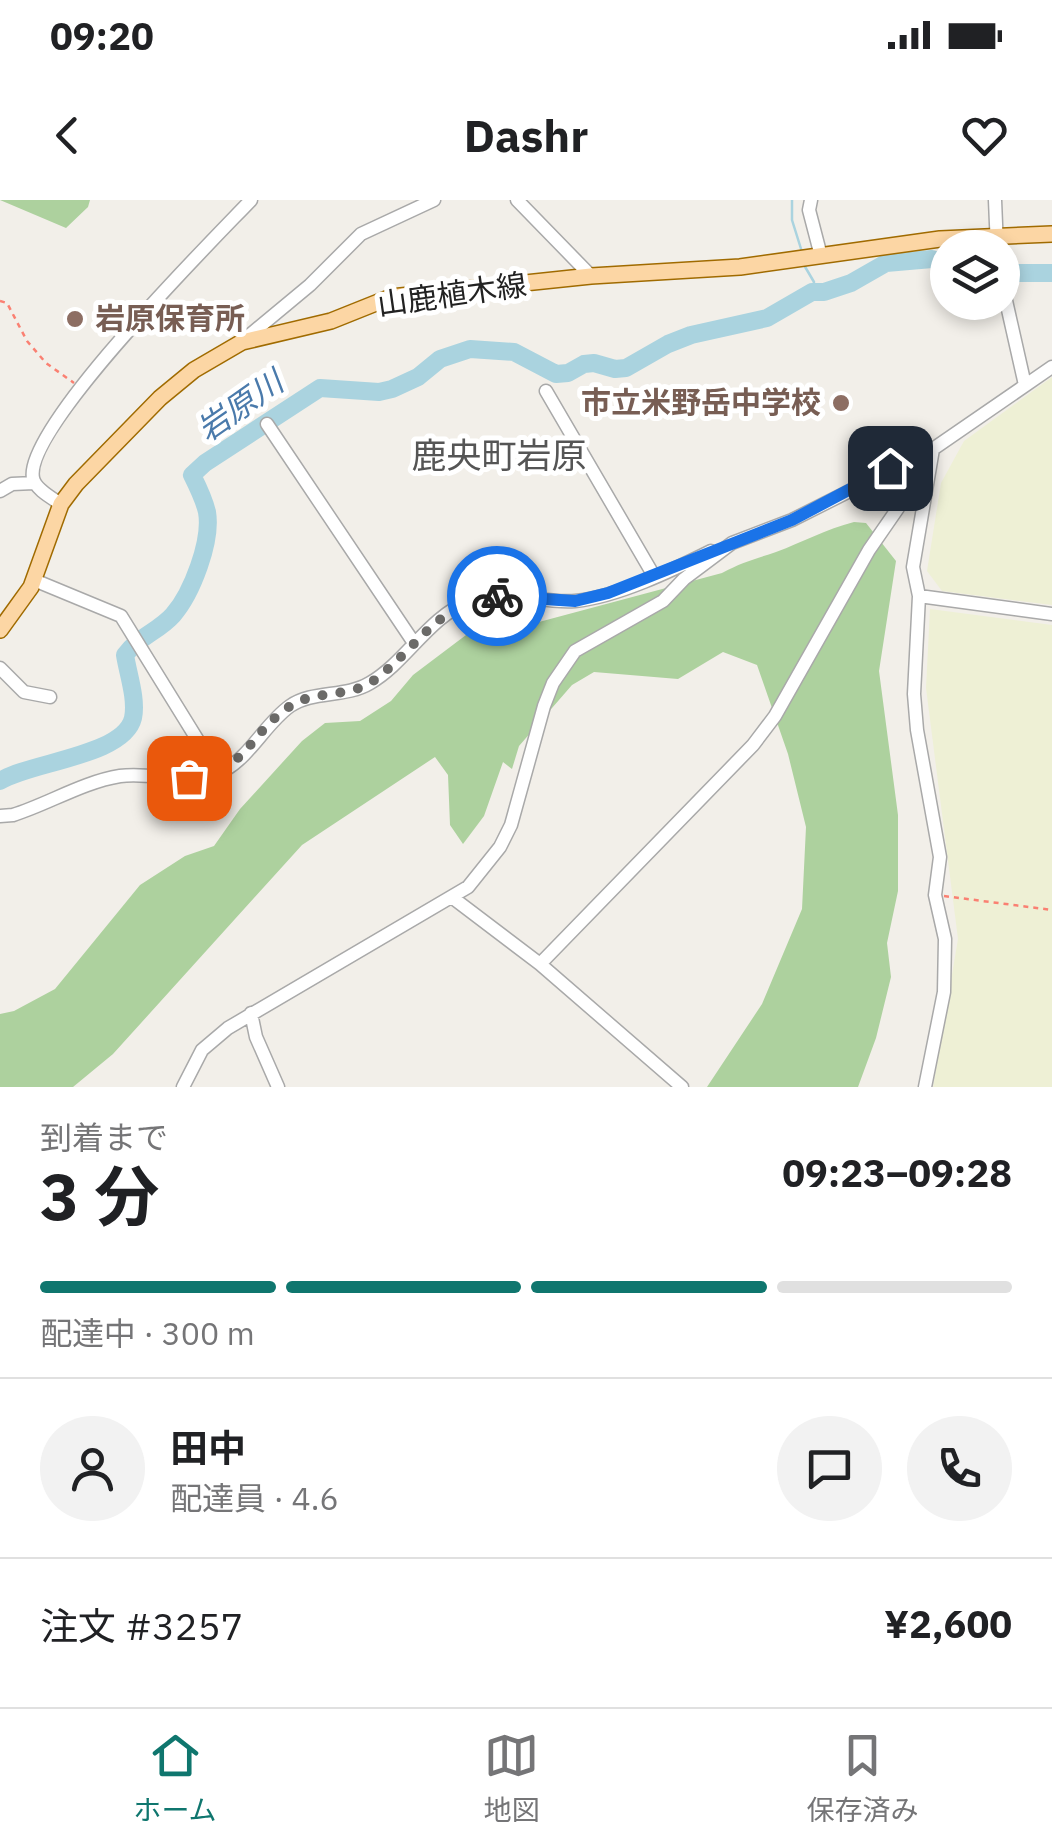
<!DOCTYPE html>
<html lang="ja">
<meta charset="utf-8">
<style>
body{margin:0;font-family:"IBM Plex Sans","Noto Sans JP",sans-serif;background:#f2f2f2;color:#202124;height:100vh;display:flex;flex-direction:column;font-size:38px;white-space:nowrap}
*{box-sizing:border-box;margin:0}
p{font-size:32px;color:#757577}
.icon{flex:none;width:55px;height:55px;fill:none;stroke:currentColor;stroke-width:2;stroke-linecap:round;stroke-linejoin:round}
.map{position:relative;height:887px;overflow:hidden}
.side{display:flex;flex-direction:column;background:#fff;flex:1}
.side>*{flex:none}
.fabs{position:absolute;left:930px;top:30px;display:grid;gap:20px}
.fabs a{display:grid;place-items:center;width:90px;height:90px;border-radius:50%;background:#fff;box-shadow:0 5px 15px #0003;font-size:50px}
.pin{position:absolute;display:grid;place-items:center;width:85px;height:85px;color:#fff;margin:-42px;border-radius:20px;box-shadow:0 5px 15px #0006}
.courier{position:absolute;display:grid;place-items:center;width:100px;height:100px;margin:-50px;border:8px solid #1a73e8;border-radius:50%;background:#fff;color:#222;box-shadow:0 2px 12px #0007}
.head em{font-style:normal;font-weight:700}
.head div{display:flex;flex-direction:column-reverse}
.head{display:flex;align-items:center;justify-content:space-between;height:170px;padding:0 40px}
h1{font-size:65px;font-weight:700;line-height:75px}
.bar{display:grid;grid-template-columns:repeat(4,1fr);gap:15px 10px;align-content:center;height:120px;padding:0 40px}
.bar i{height:12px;border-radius:8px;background:#e0e0e0}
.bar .on{background:#0f766e}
.bar p{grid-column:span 4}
.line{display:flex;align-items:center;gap:25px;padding:0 40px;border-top:2px solid #e0e0e0}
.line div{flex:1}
.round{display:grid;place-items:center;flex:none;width:105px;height:105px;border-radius:52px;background:#f2f2f2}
.status{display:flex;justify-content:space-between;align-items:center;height:70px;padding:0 50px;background:#fff;direction:ltr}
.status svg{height:28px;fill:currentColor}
header{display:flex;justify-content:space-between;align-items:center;height:130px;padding:0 40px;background:#fff;font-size:45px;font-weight:700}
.tabs{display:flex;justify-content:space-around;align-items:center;height:140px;border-top:2px solid #e0e0e0;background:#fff;font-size:28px;color:#757577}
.tabs a{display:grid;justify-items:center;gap:5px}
.tabs .on{color:#0f766e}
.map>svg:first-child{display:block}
.farmland{fill:#eef0d5}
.forest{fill:#add19e}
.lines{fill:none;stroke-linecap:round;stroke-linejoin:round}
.stream{stroke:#aad3df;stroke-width:2.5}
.river{stroke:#aad3df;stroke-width:18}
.minor-casing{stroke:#a9a9a9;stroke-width:15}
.major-casing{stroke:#a06b00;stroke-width:18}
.path{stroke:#fa8072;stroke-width:2.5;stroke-dasharray:5 5;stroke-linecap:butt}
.minor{stroke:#fff;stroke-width:12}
.major{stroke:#fcd6a4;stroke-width:15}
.done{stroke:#6b6a68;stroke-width:10;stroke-dasharray:0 18}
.route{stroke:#1a73e8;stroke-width:12}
.education-dot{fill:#8d6e63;stroke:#fff;stroke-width:4}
.labels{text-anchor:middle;stroke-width:10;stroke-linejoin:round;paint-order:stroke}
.street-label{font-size:30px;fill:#222;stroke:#fff}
.education-label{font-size:30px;font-weight:bold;fill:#785e54;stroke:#fff;text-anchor:start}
.water-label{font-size:32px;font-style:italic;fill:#4a7aab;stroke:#fff}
.quarter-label{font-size:35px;fill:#555;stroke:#fff}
</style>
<div class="status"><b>09:20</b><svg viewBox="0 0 49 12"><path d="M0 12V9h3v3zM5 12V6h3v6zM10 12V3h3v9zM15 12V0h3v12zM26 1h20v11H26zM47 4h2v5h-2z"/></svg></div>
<header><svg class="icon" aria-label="back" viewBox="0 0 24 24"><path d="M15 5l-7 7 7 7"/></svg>Dashr<svg class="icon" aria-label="heart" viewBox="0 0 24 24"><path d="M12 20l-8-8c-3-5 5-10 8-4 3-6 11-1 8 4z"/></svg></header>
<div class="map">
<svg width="1052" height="887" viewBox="0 0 1052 887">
<rect width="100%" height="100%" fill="#f2efe9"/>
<!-- farmland -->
<path class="farmland" d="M1052,177v228l-110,-14 -15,-20 14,-88 23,-42z
M930,409l122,16v462h-119l25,-148 -32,-251z"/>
<!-- forest -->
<path class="forest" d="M0,0h90l-2,7 -22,21z
M854,322l12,1 30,38 -17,110 19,144v76l-11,52 4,34 -15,61 -18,49h-151l55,-83 40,-95 4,-82 -18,-73 -31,-89 -34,-13 -45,27 -84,-7 -22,13 -53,61 -7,23 -9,-7 -19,54 -21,28 -13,-19 -2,-50 -13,-18 -133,88 -189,209 -40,33h-73v-73l14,-3 41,-22 85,-104 45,-29 29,-10 26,-37 62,-68 23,-18 35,-2 31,-20 22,-26 57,-43 54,-6 198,-53c20,-11 33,-14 54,-21 27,-10 50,-23 78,-30z"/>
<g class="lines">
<!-- stream -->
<path class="stream" d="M792,0v20l10,32
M804,65l10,17 -2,10"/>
<!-- river -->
<path class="river" d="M1002,73h50
M0,581c30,-19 124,-25 133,-63 4,-19 -5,-44 -8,-63 13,-18 34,-24 48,-40 19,-22 39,-74 34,-103 -3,-13 -9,-25 -15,-37l13,-12 115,-75 59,4 13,-3 26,-12 22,-18 30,-10 44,3 42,22 12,-1 16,-9 10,-1 21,6 11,-1 42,-24 23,-9 76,-17 45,-26h12l27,-9 35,-20 46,-4 16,5"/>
<defs>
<path id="minor" d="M517,0l74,76
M811,0l-2,10 12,46
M995,0l2,48
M1002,83l23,102
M245,139l65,-54 51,-51 73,-34
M546,191l108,185
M267,224l147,219
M0,291l12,-7 22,-1
M61,304c-9,-6 -26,-15 -28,-26 -10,-49 180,-238 218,-278
M34,380l87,36 97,157
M919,396l133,18
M0,468l24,24 26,5
M0,616l13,-1c35,-11 70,-33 107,-39 34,-5 73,12 105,-6 26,-15 41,-47 65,-64 23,-16 55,-8 80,-23 36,-21 58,-65 99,-82 34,-14 72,3 106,0 42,-4 98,-31 136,-50
M453,698l87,66 142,123
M540,764l213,-219 22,-29 94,-166 29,-42 3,-9 -11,-31
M251,813l5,24 22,50
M183,887l19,-37 26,-22 240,-141 32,-40 11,-22 33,-119 9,-23 22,-32 88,-50 21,-22 48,-36 60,-23 141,-71 119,-82
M925,887l19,-95 1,-53 -10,-44 5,-38 -23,-127 -3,-36 5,-98 -6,-29 20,-118"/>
<path id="major" d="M0,430l31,-43 30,-83 15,-20 84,-86 34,-28 48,-28 89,-21 60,-24 200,-21 149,-9 200,-28 112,-5"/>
</defs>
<!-- minor casing -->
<use href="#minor" class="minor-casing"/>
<!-- major casing -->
<use href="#major" class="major-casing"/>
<!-- path -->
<path class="path" d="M0,101l7,2 20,38 19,22 28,20
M944,696l108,14"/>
<!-- minor -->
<use href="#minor" class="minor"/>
<!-- major -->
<use href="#major" class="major"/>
</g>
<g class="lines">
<!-- done -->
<path class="done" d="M189,578c61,-7 59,-46 103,-73 24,-15 57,-7 81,-24 42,-30 68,-82 124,-85"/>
<!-- route -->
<path class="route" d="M497,396l78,5 33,-8 184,-73 98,-52"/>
</g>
<!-- markers -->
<g class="education-dot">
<circle cx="75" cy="119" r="10"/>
<circle cx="841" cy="203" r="10"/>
</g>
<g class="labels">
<!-- street labels -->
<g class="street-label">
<text transform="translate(452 95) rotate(-8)" y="10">山鹿植木線</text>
</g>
<!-- education labels -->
<g class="education-label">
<text x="95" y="129">岩原保育所</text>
<text x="821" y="213" text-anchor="end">市立米野岳中学校</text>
</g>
<!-- water labels -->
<g class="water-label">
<text transform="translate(240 206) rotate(-35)" y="11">岩原川</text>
</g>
<!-- quarter labels -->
<g class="quarter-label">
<text x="499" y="268">鹿央町岩原</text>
</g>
</g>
</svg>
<div class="fabs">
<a><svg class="icon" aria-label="layers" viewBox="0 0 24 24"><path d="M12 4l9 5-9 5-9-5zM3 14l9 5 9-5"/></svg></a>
</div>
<div class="pin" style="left:189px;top:578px;background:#ea580c"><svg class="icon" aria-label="bag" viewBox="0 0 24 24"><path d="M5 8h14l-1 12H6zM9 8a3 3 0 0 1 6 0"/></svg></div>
<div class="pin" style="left:890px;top:268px;background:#1f2937"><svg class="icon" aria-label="home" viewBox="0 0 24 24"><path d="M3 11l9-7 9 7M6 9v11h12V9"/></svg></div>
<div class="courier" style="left:497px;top:396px"><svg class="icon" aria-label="bike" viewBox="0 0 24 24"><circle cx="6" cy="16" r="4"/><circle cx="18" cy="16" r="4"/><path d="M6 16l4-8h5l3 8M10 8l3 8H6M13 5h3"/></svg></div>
</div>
<section class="side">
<div class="head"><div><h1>3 分</h1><p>到着まで</p></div><em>09:23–09:28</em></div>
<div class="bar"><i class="on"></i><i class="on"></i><i class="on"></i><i></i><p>配達中 · 300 m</p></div>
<div class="line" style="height:180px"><a class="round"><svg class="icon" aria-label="person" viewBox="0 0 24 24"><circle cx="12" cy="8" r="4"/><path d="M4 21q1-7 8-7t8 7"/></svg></a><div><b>田中</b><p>配達員 · 4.6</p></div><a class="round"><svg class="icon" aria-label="chat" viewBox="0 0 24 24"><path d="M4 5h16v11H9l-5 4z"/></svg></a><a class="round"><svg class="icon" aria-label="phone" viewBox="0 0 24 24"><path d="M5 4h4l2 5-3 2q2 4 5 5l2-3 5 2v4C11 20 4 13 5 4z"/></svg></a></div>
<div class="line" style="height:130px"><div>注文 #3257</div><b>¥2,600</b></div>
</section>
<nav class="tabs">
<a class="on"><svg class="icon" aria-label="home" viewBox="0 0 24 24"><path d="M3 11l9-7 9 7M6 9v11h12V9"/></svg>ホーム</a>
<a><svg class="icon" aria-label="map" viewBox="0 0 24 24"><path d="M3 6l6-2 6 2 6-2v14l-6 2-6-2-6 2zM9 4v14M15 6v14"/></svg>地図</a>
<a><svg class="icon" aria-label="saved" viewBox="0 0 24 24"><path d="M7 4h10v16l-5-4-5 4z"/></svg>保存済み</a>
</nav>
